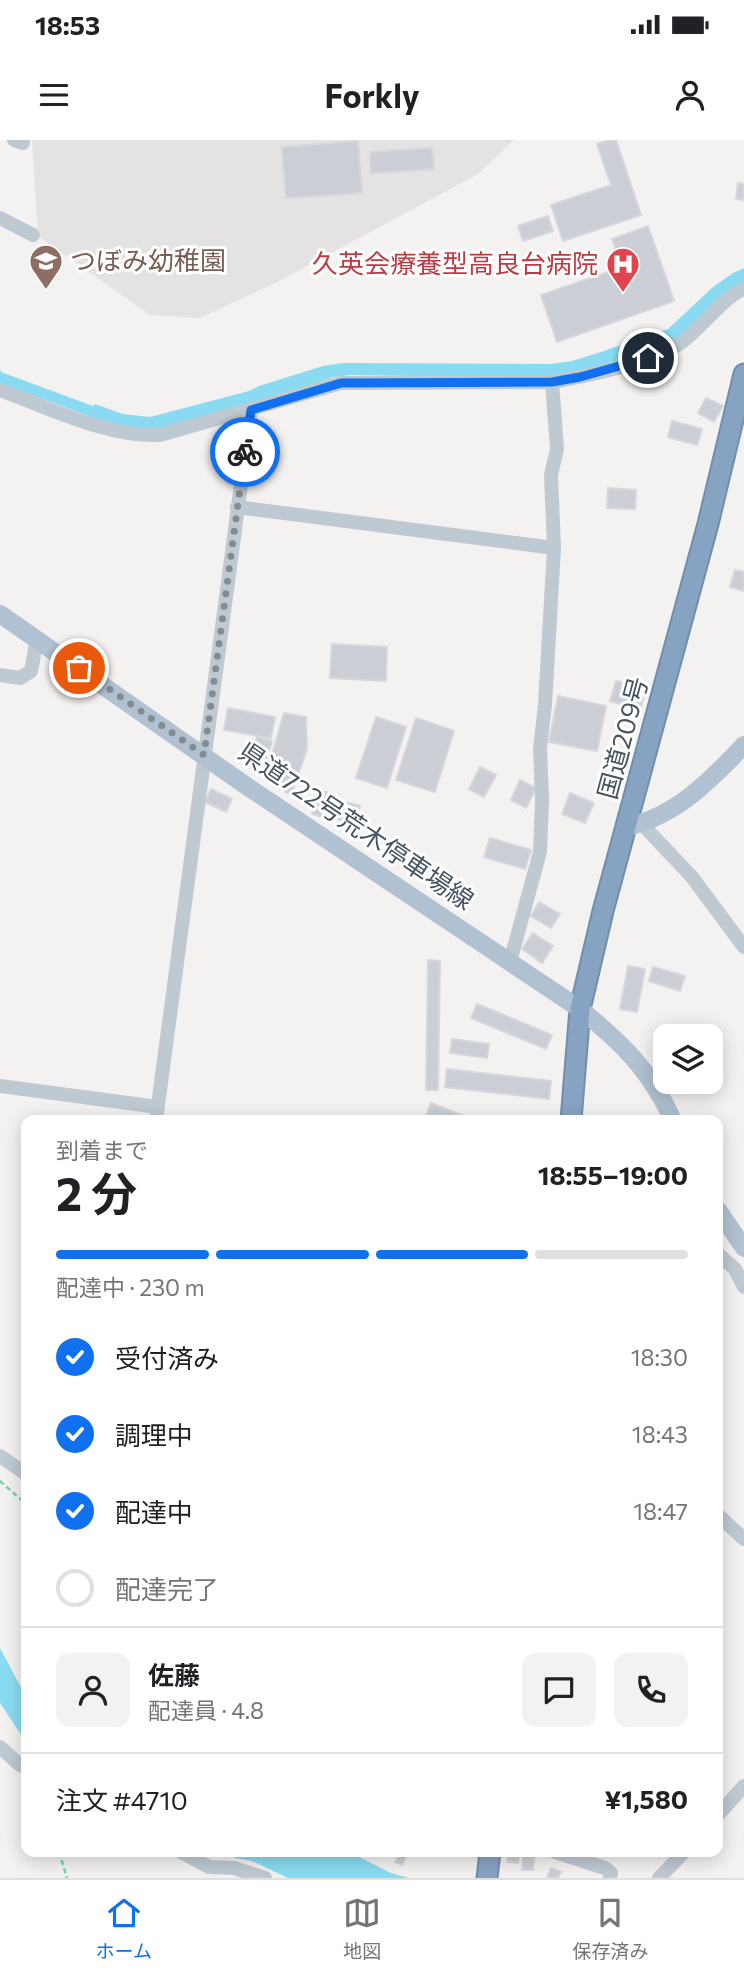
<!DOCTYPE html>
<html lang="ja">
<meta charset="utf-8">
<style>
body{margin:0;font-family:Commissioner,"Noto Sans JP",sans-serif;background:#f2f2f2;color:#202124;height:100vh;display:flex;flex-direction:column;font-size:26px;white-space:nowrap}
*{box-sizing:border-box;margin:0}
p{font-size:23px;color:#757577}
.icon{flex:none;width:38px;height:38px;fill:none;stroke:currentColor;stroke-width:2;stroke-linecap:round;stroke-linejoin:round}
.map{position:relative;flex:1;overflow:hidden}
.details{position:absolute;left:21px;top:975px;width:702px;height:742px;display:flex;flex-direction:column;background:#fff;border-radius:14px;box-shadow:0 4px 18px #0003}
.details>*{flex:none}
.fabs{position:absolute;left:653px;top:884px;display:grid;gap:14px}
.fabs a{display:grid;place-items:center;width:70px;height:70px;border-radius:14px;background:#fff;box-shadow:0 4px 18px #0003;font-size:35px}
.pin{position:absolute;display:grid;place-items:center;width:60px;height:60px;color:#fff;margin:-30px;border:4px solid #fff;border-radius:50%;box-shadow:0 2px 7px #0007}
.courier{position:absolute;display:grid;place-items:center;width:70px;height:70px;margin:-35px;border:5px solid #1070f0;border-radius:50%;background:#fff;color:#222;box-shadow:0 2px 9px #0007}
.head em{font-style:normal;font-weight:700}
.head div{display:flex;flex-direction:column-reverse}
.head{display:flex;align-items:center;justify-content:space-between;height:119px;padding:0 35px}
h1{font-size:46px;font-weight:700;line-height:52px}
.bar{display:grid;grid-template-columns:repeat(4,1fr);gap:10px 7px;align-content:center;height:84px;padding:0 35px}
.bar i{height:9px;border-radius:5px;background:#e0e0e0}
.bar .active{background:#1070f0}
.bar p{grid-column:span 4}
.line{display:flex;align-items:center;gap:18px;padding:0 35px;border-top:2px solid #e0e0e0}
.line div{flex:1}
.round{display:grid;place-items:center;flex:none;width:74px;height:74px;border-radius:14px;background:#f2f2f2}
ol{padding:0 35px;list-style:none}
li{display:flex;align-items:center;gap:21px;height:77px}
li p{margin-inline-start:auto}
li .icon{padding:7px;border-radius:50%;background:#1070f0;color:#fff;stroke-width:4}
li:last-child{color:#757577}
li i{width:38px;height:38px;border:4px solid #e0e0e0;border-radius:50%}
.status{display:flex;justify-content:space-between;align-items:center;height:49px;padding:0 35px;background:#fff;direction:ltr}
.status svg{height:19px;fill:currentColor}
header{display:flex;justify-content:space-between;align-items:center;height:91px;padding:0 35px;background:#fff;font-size:32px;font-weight:700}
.tabs{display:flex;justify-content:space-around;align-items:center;height:98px;border-top:2px solid #e0e0e0;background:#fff;font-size:19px;color:#757577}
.tabs a{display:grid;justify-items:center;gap:4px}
.tabs .active{color:#1070f0}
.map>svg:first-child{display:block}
.education{fill:#e5e2e3}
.water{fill:#8adbf1}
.building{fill:#cbced4;stroke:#d5d7dd;stroke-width:2}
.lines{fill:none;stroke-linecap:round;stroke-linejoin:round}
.highway-casing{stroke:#728eae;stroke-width:23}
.path{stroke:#75d3a5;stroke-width:2.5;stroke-dasharray:5 3.5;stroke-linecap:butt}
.minor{stroke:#bfc9d1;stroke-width:14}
.major{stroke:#b0c1d1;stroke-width:18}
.highway{stroke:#87a3c2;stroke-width:19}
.done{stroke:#848c93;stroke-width:7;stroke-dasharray:0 12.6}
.route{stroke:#1070f0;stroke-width:9}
.labels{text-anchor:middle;stroke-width:6;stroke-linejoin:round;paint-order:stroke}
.education-label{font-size:26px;fill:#785e54;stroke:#fff;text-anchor:start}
.health-label{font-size:26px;fill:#be3a42;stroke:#fff;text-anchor:end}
.street-label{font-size:26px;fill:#485560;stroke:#fff}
</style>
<div class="status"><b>18:53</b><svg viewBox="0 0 49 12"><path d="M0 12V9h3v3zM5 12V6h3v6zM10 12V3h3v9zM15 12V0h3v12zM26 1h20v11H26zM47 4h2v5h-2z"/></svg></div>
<header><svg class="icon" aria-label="menu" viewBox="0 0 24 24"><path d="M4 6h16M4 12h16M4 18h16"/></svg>Forkly<svg class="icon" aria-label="person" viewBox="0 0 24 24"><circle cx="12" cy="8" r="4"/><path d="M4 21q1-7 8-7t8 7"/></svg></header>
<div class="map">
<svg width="744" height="1738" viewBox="0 0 744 1738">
<rect width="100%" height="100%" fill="#f4f1f1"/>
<!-- education -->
<path class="education" d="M32,0h482l-36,34 -201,108 -77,36 -50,-3 -112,-79z"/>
<!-- water -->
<path class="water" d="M744,128v14l-56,49 -18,12 -24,10 -47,14 -48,11 -201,-3 -16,2 -80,27 -94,26 -42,-3 -118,-44v-14l1,3 92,34 2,-2 28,10 27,3 99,-26 10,-5 64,-20 20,-3 207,1 22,-3 26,-8 70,-24 45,-42 20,-14z
M0,1508l26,49v45l-26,-39z
M202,1712h147l42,21 18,5h-121l-36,-17 -17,-3 -1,-3 -17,2z"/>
<!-- building -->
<path class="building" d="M609,0h7l25,75 -78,26 -12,-36 60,-20 -14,-41z
M358,1l4,52 -76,5 -4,-51z
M432,8l2,21 -63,4 -1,-21z
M738,43l6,1v16l-8,-1z
M548,76l5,15 -30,10 -5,-15z
M648,86l26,75 -117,41 -16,-47 81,-28 -10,-28z
M706,258l17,8 -9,16 -16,-9z
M672,281l30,8 -5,16 -29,-8z
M608,348l28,2 -1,19 -28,-1z
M735,430l9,2v19l-14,-4z
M332,504l55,3 -1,34 -56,-3z
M616,541l30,8 -6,21 -30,-9z
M558,556l48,10 -9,45 -48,-9z
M228,568l47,9 -4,21 -47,-8z
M284,573l22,4 1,32 -16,46 -26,-16z
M376,577l30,10 -19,61 -31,-10z
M416,578l38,13 -19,61 -39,-12z
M257,597l15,4 -9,31 -15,-5z
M480,627l16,8 -12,22 -15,-8z
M520,640l16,8 -10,20 -15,-8z
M211,649l21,10 -6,13 -21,-10z
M319,650l14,4 -7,24 -14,-4z
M570,653l24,10 -9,20 -23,-9z
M338,660l22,6 -5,18 -22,-6z
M490,698l41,12 -6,19 -41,-12z
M539,762l21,12 -9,14 -20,-12z
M533,793l20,13 -11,17 -20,-14z
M428,820l12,1 -2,129h-12z
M628,826l17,3 -8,43 -17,-3z
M653,827l32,9 -5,15 -31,-10z
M477,864l75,31 -6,14 -75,-31z
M452,899l37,5 -2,14 -37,-5z
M447,929l104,12 -2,18 -104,-12z
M431,963l40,16v1h-28l-16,-6z
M400,1712h8l-6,13 -7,-3z
M509,1712h11l-2,11 -11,-1z
M523,1712h12l-2,18h-11z
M551,1728l10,4 -3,6h-11z"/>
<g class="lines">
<defs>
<path id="highway" d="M571,980l9,-111 23,-98 105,-387 36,-150
M487,1738l3,-26"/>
</defs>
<!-- highway casing -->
<use href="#highway" class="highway-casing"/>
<!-- path -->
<path class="path" d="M0,1341l26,23
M59,1712l8,26"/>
<!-- minor -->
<path class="minor" d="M14,0l9,3
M0,78l33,17
M0,250c50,18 106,47 160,45l181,-52 211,-1c35,-6 102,-20 130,-40 18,-13 44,-47 62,-53
M237,367l317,41
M0,535l20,3 11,-7 6,-32
M642,684l50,53 52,70
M510,822l30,-110 2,-52 -2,-52 5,-43 9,-157 -3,-73 6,-26 -5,-67
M0,946l158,21
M156,980l95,-710
M718,1114l17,15 9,18
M0,1316l26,18
M718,1375l26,24
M0,1607l20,18 6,1
M718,1675l26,-29
M181,1712l28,15 25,1 31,10
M555,1712l50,16 6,5 -1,5
M659,1738l25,-26"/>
<!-- major -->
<path class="major" d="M0,474l248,173 332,222c43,35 69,60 93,111
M626,687c49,-10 85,-47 118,-82
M718,1070l26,38"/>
<!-- highway -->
<use href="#highway" class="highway"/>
</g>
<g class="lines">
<!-- done -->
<path class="done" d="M79,528l125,87 41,-303"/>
<!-- route -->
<path class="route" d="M245,312l6,-42 90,-27 211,-1 28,-5 68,-19"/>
</g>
<!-- icons -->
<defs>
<symbol id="school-pin" viewBox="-11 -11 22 30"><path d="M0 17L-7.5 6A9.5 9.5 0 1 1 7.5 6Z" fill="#8d6e63" stroke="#fff"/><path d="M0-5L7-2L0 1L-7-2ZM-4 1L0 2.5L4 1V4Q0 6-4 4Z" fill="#fff"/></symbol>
<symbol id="hospital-pin" viewBox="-11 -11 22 30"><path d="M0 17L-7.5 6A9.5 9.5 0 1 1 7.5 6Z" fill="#e0444e" stroke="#fff"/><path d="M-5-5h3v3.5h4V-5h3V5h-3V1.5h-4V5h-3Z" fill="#fff"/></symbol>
</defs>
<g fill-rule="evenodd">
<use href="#school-pin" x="27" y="102" width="38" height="52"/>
<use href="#hospital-pin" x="604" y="105" width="38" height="52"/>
</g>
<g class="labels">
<!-- education labels -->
<g class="education-label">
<text x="70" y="130">つぼみ幼稚園</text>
</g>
<!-- health labels -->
<g class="health-label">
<text x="598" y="133">久英会療養型高良台病院</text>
</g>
<!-- street labels -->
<g class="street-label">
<text transform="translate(623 598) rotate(-75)" y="9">国道209号</text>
<text transform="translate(356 686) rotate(34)" y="9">県道722号荒木停車場線</text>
</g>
</g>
</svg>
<div class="fabs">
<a><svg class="icon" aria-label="layers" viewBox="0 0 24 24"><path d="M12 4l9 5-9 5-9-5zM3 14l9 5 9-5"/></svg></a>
</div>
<div class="pin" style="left:79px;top:528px;background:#ea580c"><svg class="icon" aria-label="bag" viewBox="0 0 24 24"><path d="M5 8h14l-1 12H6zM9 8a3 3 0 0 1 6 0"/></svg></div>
<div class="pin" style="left:648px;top:218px;background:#1f2937"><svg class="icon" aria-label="home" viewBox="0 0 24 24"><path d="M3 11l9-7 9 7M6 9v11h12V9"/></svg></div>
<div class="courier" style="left:245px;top:312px"><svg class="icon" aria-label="bike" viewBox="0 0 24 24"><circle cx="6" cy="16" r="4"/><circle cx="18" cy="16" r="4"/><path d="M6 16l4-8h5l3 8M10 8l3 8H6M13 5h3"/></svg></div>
<section class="details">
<div class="head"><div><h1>2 分</h1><p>到着まで</p></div><em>18:55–19:00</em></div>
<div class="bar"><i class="active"></i><i class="active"></i><i class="active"></i><i></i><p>配達中 · 230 m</p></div>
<ol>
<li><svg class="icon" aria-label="check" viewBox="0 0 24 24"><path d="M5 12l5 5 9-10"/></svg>受付済み<p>18:30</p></li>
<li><svg class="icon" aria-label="check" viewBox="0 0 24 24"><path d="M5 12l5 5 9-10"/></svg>調理中<p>18:43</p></li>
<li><svg class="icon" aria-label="check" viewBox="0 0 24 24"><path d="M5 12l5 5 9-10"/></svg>配達中<p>18:47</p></li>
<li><i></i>配達完了</li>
</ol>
<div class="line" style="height:126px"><a class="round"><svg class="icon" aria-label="person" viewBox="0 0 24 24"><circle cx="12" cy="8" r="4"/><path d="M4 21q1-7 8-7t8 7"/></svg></a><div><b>佐藤</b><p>配達員 · 4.8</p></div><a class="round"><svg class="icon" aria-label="chat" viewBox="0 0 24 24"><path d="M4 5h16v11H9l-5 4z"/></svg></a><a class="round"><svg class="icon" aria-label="phone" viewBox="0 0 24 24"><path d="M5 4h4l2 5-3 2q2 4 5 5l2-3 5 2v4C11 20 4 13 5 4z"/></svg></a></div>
<div class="line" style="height:91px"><div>注文 #4710</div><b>¥1,580</b></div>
</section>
</div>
<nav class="tabs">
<a class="active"><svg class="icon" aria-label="home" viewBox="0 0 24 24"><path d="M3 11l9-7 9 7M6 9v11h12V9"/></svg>ホーム</a>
<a><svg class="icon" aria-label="map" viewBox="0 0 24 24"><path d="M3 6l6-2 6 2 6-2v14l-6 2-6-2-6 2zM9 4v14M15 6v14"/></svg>地図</a>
<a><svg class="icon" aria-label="saved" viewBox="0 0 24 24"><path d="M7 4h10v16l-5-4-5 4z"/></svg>保存済み</a>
</nav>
